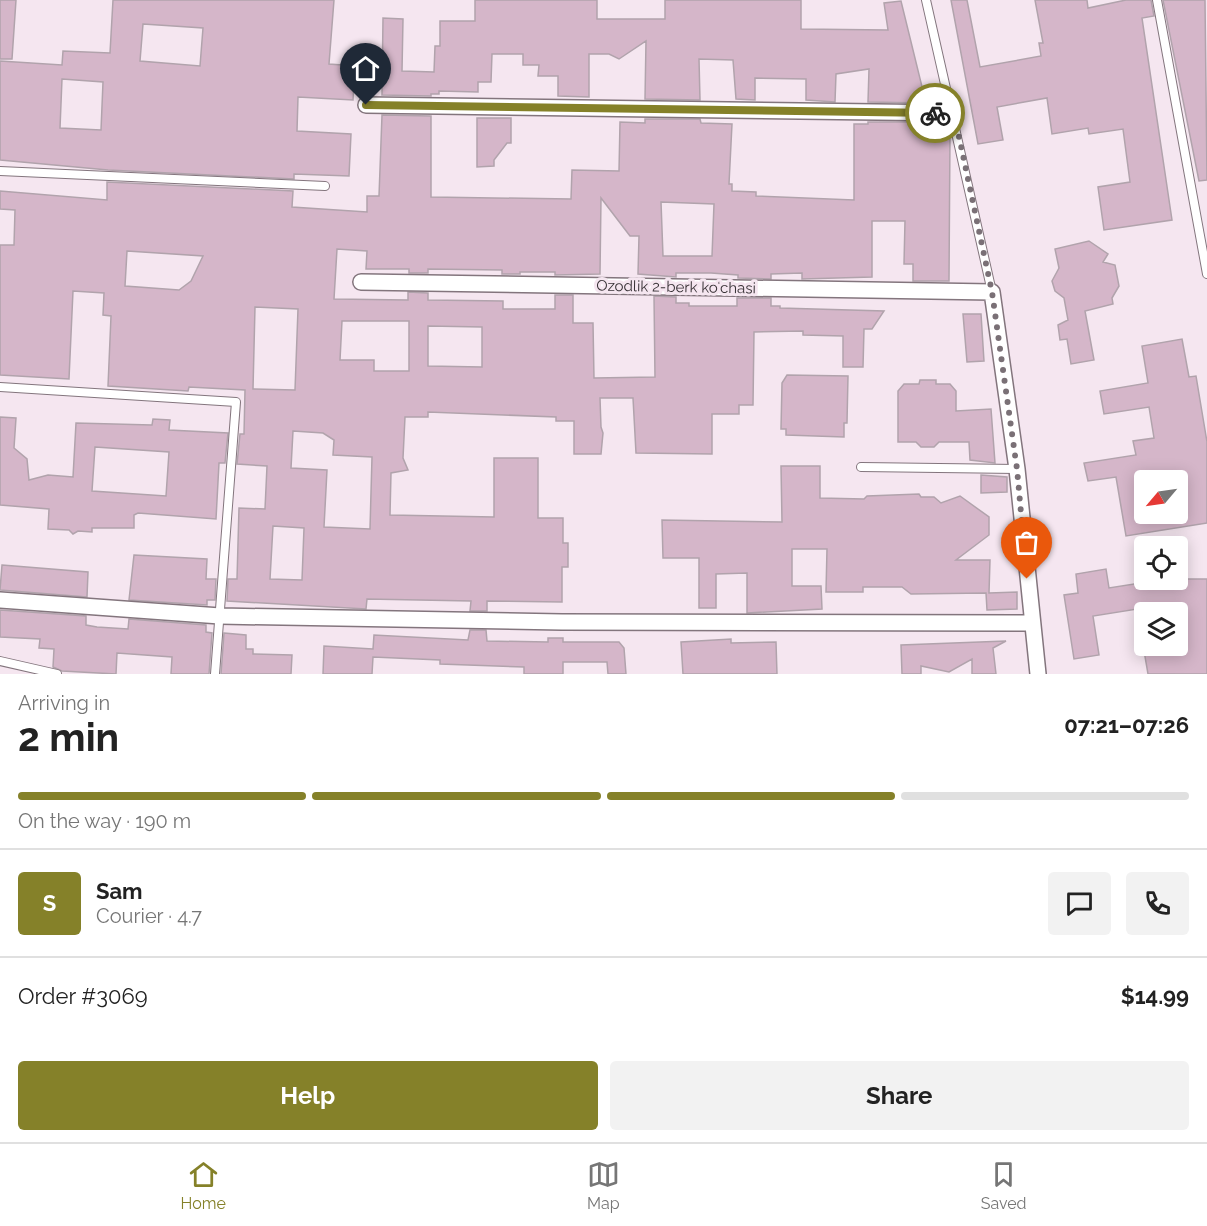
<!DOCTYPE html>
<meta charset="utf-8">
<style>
body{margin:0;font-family:Raleway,sans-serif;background:#f2f2f2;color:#222;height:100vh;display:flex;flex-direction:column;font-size:22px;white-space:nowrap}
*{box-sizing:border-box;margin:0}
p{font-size:20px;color:#767676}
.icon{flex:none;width:33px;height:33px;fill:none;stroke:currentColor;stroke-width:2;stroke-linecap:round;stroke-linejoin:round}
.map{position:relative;height:674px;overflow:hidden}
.details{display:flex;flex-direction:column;background:#fff;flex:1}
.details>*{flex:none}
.needle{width:39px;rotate:241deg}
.tools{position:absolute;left:1134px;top:470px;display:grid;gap:12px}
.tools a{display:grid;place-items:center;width:54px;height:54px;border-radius:6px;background:#fff;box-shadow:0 3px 15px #0003;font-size:30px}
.pin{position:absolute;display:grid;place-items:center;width:51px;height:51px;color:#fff;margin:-62px -26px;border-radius:50% 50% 50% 0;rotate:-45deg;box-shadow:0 0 6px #0007}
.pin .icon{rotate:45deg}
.courier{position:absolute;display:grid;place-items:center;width:60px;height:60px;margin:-30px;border:4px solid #858129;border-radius:50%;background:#fff;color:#222;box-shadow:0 2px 8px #0007}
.headline em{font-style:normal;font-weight:700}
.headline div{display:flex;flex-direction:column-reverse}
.headline{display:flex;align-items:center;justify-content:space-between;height:102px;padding:0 18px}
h1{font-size:39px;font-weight:700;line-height:45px}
.bar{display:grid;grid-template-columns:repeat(4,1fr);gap:9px 6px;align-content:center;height:72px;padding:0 18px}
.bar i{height:8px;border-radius:4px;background:#e0e0e0}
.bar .selected{background:#858129}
.bar p{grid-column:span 4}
.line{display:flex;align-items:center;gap:15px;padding:0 18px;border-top:2px solid #e0e0e0}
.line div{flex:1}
.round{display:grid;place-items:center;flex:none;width:63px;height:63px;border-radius:6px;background:#f2f2f2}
.cta{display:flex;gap:12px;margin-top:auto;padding:12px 18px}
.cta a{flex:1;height:69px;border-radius:6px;background:#858129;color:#fff;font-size:24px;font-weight:700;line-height:69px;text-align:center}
.cta a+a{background:#f2f2f2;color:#222}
.tab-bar{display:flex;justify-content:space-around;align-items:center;height:84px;border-top:2px solid #e0e0e0;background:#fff;font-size:16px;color:#767676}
.tab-bar a{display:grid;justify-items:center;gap:3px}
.tab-bar .selected{color:#858129}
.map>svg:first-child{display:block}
.building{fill:#d5b6c9;stroke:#b1a3ac;stroke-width:1.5;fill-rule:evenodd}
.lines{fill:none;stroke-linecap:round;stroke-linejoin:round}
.lane-casing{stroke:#83757d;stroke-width:10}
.street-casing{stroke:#83757d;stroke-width:18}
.lane{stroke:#fff;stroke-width:8}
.street{stroke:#fff;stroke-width:15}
.done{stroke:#7a7076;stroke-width:6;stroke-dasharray:0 10.8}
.route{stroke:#858129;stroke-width:8}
.labels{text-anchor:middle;stroke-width:6;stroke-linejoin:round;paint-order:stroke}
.street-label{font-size:15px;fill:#373135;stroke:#f5e6f0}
</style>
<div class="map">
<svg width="1207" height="674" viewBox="0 0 1207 674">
<rect width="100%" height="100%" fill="#f5e6f0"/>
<!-- building -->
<path class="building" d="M0,0h16l-4,59h-12z
M113,0h221l-5,64 26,2 -2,34 -55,-3 -1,34 54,3 -2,42 -55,-2v5l-186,-9 -108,-10v-99l62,4 1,-14 47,2zM143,24l60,4 -3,38 -60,-5zM62,79l41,3 -2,48 -41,-2z
M475,0h122v19h68v-19h136v29l87,1 -4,-27 17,-2 25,102 -58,-1 1,-33 -33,5 -1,28 -29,-2v-21l-51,-1v22l-19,-1 -3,-39 -34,-1 1,41 -55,-1 1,-58 -27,18 -10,-5h-20v43l-31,-1v-20h-20l1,-11h-16v-11h-31l-1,28h-13v10l-39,-1v3h-8v2l-49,-1 1,-77 20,1 -1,52 32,1 1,-26h5v-25h35z
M951,0h16l13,67 61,-11 -2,-13h4l-8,-43h52l1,8 38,-8h25l3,16 -12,2 30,202 -68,10 -6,-43 32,-5 -7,-53 -34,5 -1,-6 -36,6 -5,-36 -50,9 6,33 -25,4z
M1163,0h42l2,180 -8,1z
M382,115l49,1v81l140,2 1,-29 47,1 1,-49 25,1v-4h55l1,4 31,1 -3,60h3v7l24,1v4l98,4v-76h14v-2h62l2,7h17l1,5 -1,147h-36v-17h-9l1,-43h-33v56l-70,2v-6l-31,1v5l-33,-1v-3l-27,-2h-35v4l-38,-3 1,-38h-9l-29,-38 -1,76 -45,1v-3h-35v2h-18v-4l-74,-1v4h-19v-4h-43l1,-18 -30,-2 -3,50 74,1v-8l20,1v7l75,1v8h52v-14h18v28h20l1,55 61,-1 -1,-81 22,1v6h13v3h48v-8h34v8h9v2l104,3 -12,18h-8l-1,38h-20v-31l-40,-1v-4l-49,1 -1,73h-14v9h-27v40l-76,-1 -3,-55h-33l1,29 2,6 -2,21h-27v-33h-18v-4l-128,-5v5h-23l-2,41 5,12 -17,3 -1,42 104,2v-59h44v60h25v25h5v24h-6v35l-75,-1v10h-17l1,-10 -104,-2 -1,10 -139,-8 1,-22h9l2,-71 26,1 2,-43 -30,-2 3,-30h4l1,-44 -56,-3 -1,4 -80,-5 3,-70 -8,-1 1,-22 -31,-2 -4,88 -69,-4v-130h14l1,-35 -15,-1v-18l107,9v-18l186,9 -1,16 75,5v-16h12zM661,202l53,2 -2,52h-49zM127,251l76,5 -12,25 -12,9 -54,-4zM255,307l43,2 -3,81 -42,-1zM342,321h67v50h-35v-11h-34zM428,326l54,1v40l-54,-1zM293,431l30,2 11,7 -1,15 39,2 -2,72 -46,-2 3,-57 -36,-2zM273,526l31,2 -2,52 -32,-1z
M477,118h34v25h-4l-13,17v6l-17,1z
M1089,241l19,13 -5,8 12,3 4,21 -7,12 1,6 -28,7 9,49 -23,4 -4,-25 -7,1 -2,-15 10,-5 -4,-22 -9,-7 -3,-10 7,-13 -4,-19z
M963,314h18l3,47 -17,1z
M1182,339l7,38 7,-1 11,66v81l-81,13 -10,-59 -28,4 -4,-18 52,-8 -3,-14 21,-3 -5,-31 -45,7 -4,-23 48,-8 -6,-37zM1144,480h34v33h-34z
M787,375l61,1 -1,47h-3v14l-58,-2v-6h-5l1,-46z
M920,380h16v4h14l6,7v20l35,-2 4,54 -25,-3 -1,-18h-30l-5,5h-13l-5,-5h-18v-51l6,-7h15z
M0,417l16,1 -2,30 13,11 2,21 19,-5 25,2 3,-54 76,2 1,-6 17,1 -1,10 59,3 -3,30h-6l-3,56 -78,-6 -4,2v13h-42v4l-14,-1 -5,3 -4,-4 -21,-1 1,-20 -49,-4zM95,447l74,5 -3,44 -74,-5z
M781,466h39v32l44,1 3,-3 52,-2 2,3h13l7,6 19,-7 29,21v18l-33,25h34l-1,33 28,-1v17l-30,1 -1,-17 -75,1 -9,-7h-39v5h-37l1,-43h-35v37h29l1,23 -75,4v-40l-31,1v34h-17v-50h-36l-1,-38 120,2z
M981,475l26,2v15l-26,1z
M134,555l73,4 -1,20h10l-1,21h-8v5l-78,-5z
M2,565l86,7 -1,25 -87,-7z
M1106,569l3,19 57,-9h41v95h-59l-5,-29h35v-33h-40l-1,-3 -44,7 6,39 -25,4 -10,-64 14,-2 -2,-19z
M0,610l86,6v9l11,2 31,2 1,-10 77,6v7l6,1 -3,41h-38l1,-17 -55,-4 -1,21 -54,-3 -9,-4 1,-18 -15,-1 1,-9 -40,-2z
M470,630h16l1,11 61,1v-4h15v4h56l5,6 2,26h-18l-1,-12h-44v12h-39v-7l-84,-3v-4l-67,-3 -1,17h-49l1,-28 49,3 1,-14 94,5z
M224,633l22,2v14h7v5l39,1 -1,19h-70z
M731,639v4l45,-1 1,32h-94l-2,-32z
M1006,641l-13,7 3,26h-24v-15l-23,13 -28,-6v8h-19l-1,-29z"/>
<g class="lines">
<defs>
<path id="lane" d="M926,0l66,292
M1157,0l50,274
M0,171l325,15
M0,387l236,15 -21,272
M861,467l156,2
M0,661l57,13"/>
<path id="street" d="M366,105l587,8
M361,282l631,10 25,177 21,205
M0,600l220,16 342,6 469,1"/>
</defs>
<!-- lane casing -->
<use href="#lane" class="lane-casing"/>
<!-- street casing -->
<use href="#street" class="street-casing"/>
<!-- lane -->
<use href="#lane" class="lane"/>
<!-- street -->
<use href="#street" class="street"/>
</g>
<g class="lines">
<!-- done -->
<path class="done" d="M935,113h19l38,179 25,177 10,110"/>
<!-- route -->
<path class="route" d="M366,105l569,8"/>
</g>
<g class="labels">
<!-- street labels -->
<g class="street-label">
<text transform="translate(676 287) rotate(1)" y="5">Ozodlik 2-berk koʻchasi</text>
</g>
</g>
</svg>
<div class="tools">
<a><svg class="needle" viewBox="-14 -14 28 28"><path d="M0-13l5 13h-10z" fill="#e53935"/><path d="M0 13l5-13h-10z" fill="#767676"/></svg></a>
<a><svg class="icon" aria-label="locate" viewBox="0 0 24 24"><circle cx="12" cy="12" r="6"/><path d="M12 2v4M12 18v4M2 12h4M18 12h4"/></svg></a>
<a><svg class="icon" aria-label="layers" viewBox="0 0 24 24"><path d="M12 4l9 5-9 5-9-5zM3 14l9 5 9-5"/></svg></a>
</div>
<div class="pin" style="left:1027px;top:579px;background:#ea580c"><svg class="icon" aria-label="bag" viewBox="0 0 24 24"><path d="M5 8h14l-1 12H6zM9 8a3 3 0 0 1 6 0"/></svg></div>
<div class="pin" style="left:366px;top:105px;background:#1f2937"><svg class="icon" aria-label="home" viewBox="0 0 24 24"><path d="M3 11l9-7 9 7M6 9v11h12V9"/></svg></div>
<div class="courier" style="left:935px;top:113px"><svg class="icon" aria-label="bike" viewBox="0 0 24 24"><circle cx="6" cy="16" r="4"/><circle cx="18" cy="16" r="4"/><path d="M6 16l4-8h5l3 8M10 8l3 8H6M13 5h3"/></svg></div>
</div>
<section class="details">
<div class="headline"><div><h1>2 min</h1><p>Arriving in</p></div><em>07:21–07:26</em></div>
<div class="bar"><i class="selected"></i><i class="selected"></i><i class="selected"></i><i></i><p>On the way · 190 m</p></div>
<div class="line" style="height:108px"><b class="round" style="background:#858129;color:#fff">S</b><div><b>Sam</b><p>Courier · 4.7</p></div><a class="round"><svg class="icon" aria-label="chat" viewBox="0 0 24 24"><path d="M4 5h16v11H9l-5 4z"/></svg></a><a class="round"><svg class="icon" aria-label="phone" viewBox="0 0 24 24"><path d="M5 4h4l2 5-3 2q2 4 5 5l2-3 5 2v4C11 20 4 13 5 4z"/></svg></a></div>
<div class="line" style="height:78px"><div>Order #3069</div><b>$14.99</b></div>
<div class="cta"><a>Help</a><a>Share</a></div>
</section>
<nav class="tab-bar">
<a class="selected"><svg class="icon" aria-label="home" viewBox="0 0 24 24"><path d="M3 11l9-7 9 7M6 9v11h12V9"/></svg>Home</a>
<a><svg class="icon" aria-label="map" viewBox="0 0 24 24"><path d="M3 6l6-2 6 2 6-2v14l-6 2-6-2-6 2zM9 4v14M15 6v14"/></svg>Map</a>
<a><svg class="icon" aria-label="saved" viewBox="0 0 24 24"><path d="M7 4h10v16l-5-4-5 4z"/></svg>Saved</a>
</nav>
